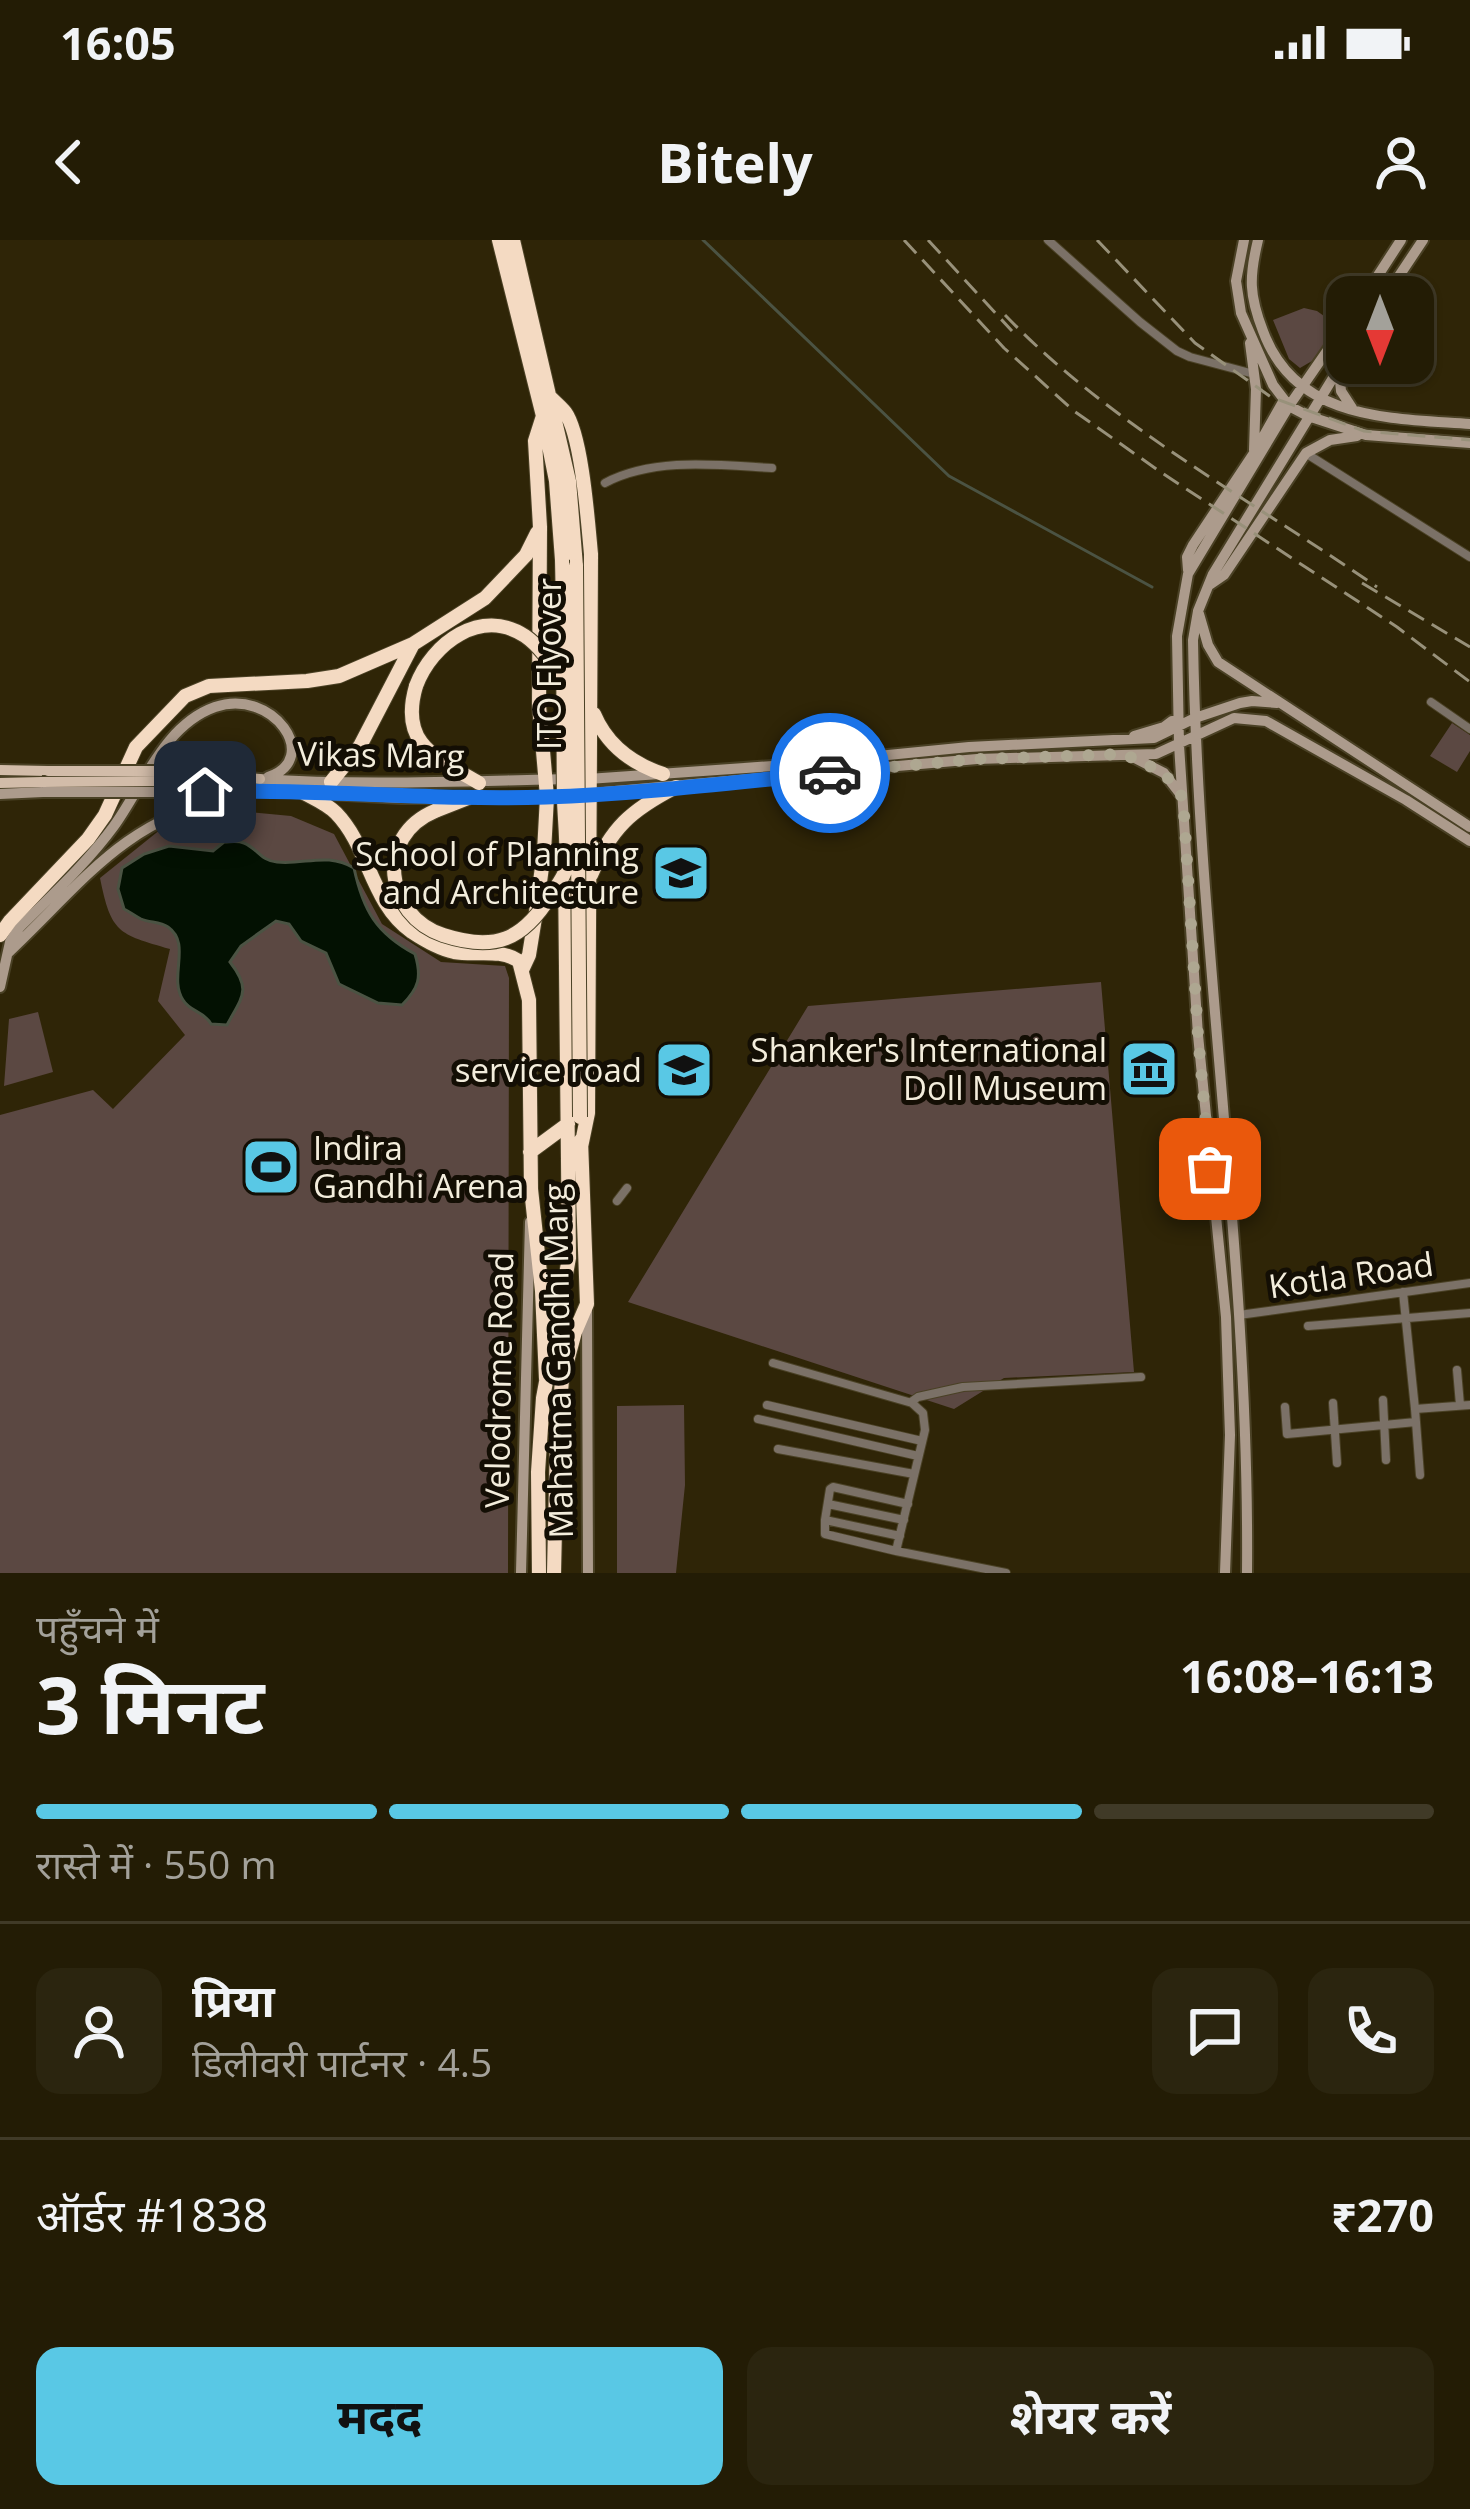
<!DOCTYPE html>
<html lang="hi">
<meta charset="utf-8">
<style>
body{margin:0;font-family:"Open Sans","Noto Sans Devanagari",sans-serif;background:#2b250f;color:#f1f3f6;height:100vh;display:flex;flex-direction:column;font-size:45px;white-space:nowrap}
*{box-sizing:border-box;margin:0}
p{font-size:39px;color:#a3a19a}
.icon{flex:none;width:66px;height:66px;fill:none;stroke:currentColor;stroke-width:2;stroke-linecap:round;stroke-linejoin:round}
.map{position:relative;height:1333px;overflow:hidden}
.sheet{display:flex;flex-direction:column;background:#231c05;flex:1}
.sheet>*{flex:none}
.needle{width:78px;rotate:180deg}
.fabs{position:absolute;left:1326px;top:36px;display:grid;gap:24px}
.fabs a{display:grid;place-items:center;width:108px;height:108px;border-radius:24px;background:#231c05;box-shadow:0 3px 9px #0004,0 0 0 3px #403a27;font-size:60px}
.pin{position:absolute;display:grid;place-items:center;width:102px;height:102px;color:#fff;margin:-51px;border-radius:24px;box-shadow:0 6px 18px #0006}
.courier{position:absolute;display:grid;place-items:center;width:120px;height:120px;margin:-60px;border:9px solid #1a73e8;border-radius:50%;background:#fff;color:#222;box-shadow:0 3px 15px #0007}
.head em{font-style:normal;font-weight:700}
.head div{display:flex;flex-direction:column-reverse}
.head{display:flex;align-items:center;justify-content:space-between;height:204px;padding:0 36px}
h1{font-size:78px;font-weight:700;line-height:90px}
.bar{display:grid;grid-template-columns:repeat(4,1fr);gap:18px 12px;align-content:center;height:144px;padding:0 36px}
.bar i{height:15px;border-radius:9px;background:#403a27}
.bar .current{background:#59c8e5}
.bar p{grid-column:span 4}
.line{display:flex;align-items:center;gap:30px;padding:0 36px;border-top:3px solid #403a27}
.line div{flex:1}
.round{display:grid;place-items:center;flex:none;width:126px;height:126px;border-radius:24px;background:#2b250f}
.button{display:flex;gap:24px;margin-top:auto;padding:24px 36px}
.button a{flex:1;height:138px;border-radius:24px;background:#59c8e5;color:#111;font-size:48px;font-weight:700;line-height:138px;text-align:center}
.button a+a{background:#2b250f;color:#f1f3f6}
.status{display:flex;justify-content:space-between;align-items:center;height:84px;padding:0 60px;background:#231c05;direction:ltr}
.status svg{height:33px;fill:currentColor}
header{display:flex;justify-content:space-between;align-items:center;height:156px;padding:0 36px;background:#231c05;font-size:54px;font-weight:700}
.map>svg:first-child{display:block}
.green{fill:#5b4842}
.water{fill:#031102;stroke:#4b5343;stroke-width:3}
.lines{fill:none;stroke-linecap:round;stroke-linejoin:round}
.stream{stroke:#4b5343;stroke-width:3}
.street-casing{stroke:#4a4125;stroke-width:10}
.secondary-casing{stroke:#4a4125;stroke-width:14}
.primary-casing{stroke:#4a4125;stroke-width:14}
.highway-casing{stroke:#4a4125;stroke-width:16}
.street{stroke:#7b7167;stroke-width:8}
.secondary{stroke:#ac9b8c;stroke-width:10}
.primary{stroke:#d2bca9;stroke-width:10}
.highway{stroke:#f4dac2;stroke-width:14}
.rail{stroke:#98917a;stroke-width:3;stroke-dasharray:18 9;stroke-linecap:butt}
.secondary-bridge-casing{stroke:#4a4125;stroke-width:14;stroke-linecap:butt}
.primary-bridge-casing{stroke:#4a4125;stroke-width:14;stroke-linecap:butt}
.highway-bridge-casing{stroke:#4a4125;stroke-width:16;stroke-linecap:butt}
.secondary-bridge{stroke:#ac9b8c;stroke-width:10}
.primary-bridge{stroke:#d2bca9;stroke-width:10}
.highway-bridge{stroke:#f4dac2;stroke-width:14}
.done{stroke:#aea791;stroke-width:12;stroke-dasharray:0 21.6}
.route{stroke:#1a73e8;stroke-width:15}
.labels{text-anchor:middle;stroke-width:10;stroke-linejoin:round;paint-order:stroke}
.street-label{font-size:33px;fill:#f3eddc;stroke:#130e04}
.poi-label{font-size:33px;fill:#f3eddc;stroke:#130e04;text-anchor:end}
</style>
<div class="status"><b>16:05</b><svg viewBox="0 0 49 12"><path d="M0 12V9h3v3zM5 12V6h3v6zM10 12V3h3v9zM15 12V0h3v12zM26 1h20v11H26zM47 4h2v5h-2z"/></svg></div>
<header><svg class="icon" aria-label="back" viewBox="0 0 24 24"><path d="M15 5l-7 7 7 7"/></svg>Bitely<svg class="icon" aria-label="person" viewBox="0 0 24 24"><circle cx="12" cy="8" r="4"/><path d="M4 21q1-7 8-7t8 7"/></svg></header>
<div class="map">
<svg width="1470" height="1333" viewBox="0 0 1470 1333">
<rect width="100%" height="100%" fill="#2f2507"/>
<!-- green -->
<path class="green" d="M1304,68l13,3 21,15 -26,35 -12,7 -11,-9 -16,-39z
M1452,483l18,12v16l-13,21 -27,-16z
M239,571l52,5 43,18 48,90 59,38 64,4 4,12 -1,595h-508v-458l93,-25 20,19 72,-74 -27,-34 12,-52c-52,-15 -59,-16 -70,-71l61,-49z
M1101,742l33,390 -130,6 -50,31 -326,-107 180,-296z
M38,772l15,60 -49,14 5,-67z
M684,1165l1,80 -9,88h-59v-167z"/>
<!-- water -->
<path class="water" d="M224,602c6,0 13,-2 20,1 13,5 17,18 33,19 28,3 50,-10 77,6 9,42 22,65 61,86 7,23 4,34 -13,51l-24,-2 -39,-19 -13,-31 -25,-12 -12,-17 -13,-3 -35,25 -11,16c22,28 12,35 -3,63l-16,-1c-7,-13 -21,-12 -28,-24 -15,-23 9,-56 -15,-73 -8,-6 -18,-4 -27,-8 -6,-3 -11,-7 -17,-10l-6,-20 4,-21 22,-14 25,-8 44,5z"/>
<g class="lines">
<!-- stream -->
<path class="stream" d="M703,0l246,236 203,111"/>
<defs>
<path id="street" d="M1048,0l92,82 37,29 13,6 64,17
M1307,214l163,103
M605,243c49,-26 113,-18 167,-15
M1431,462l39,27
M617,961l10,-13
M1403,1052l12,117
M1239,1075l231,-32
M1308,1086l162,-13
M773,1123l139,40 11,10 2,17 -29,121 110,22
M1457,1130l3,35
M1383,1160l3,60
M911,1162l7,-5 45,-10 178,-10
M1333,1163l4,60
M767,1165l155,36
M1285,1167l2,27 129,-12 -1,-13 55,-4
M758,1179l160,37
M1416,1182l4,53
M778,1209l136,25
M828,1264l76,16
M825,1280v14l71,17
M900,1296l-75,-16 5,-31 3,-2 75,17"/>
<path id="secondary" d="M1244,0l-8,41 5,32 32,72 16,21 19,10 58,19 104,8
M1258,0c-9,37 -9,55 5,91 33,90 127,87 207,93
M1364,57l37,-57
M1385,57l38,-57
M1250,103l6,46 -2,61
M1339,131l2,20 11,17
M1188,330l-1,-13 6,-12 61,-92 30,-53
M1208,346l16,-11 82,-122 24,-13 27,-4
M1199,374l9,31 10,17 252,165
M1134,496l30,-9 8,-6
M1131,516l33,17 17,22
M260,539c103,7 206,2 309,0
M588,539l199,-14 182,-18 185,-9 41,-20 45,-15 12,-2 25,2
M161,552l95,-2 145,8 146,-1 430,-38 179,-5 78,-36 32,3 140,79 64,41
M0,554l43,-2
M9,712c76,-72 113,-130 221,-156
M0,747l10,-45 9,-14c32,-32 68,-65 95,-102 29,-40 50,-101 101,-119 58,-20 108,52 53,70
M587,1067l1,266
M521,1333l9,-351
M1225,1333l5,-138 -4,-118 -28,-282 -19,-290 -2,-109 11,-62 101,-168 58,-84
M1247,1333c3,-312 -49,-621 -54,-933l5,-29 15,-37 134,-219"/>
<path id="primary" d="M0,530l48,1
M162,531l98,8
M161,541l43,1 52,8
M0,543l42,-1"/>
<path id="highway" d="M499,0l44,176 13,65 6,79
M513,0l56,241 7,85
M551,158c5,5 10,9 14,14 17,23 23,111 26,142l-3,559 -7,34
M416,446c-17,58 19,71 63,97
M594,474c13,31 39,50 69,60
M331,542l29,-36 53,-102 72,-46 41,-43 11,-22
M304,553c11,6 23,11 32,20 34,35 34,89 76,119 12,8 28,17 42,20 23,4 45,-4 65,9l10,39 2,189 11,102 4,88
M435,571l33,-13
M591,635c20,-47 40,-65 85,-88
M0,695l10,-14 78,-82 17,-24 31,-68 49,-51 24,-10 98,-5 32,-5 74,-32
M522,730l7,-15 7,-43 8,-60 3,-55 -8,-92 1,-178 -5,-86 8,-25
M530,912l38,-28
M539,1333l-1,-101 5,-74 26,-140 -4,-387
M554,1333l3,-133 5,-60 13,-48 12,-28 -6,-164"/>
</defs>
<!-- street casing -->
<use href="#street" class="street-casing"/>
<!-- secondary casing -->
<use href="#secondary" class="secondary-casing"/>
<!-- primary casing -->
<use href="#primary" class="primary-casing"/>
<!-- highway casing -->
<use href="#highway" class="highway-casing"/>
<!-- street -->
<use href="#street" class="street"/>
<!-- secondary -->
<use href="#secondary" class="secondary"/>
<!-- primary -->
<use href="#primary" class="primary"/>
<!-- highway -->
<use href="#highway" class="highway"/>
<!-- rail -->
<path class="rail" d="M904,0l100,108 70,63 88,62 235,154 73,55
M928,0l84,91
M1097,0l98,103 76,54 93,34 106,9
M1005,75c108,112 245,184 372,272
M1362,343l108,64"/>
<defs>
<path id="secondary-bridge" d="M43,552h118"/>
<path id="primary-bridge" d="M48,531h114
M42,542l119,-1"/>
<path id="highway-bridge" d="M576,326l4,551
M416,446c16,-43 65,-79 109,-50 16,11 27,29 38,45
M435,571c-60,25 -51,104 8,124 52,17 80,5 108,-40 4,-7 12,-16 14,-24 4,-14 -1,-56 -1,-73 -1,-79 0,-159 -2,-238"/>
</defs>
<!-- secondary-bridge casing -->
<use href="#secondary-bridge" class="secondary-bridge-casing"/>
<!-- primary-bridge casing -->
<use href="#primary-bridge" class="primary-bridge-casing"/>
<!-- highway-bridge casing -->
<use href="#highway-bridge" class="highway-bridge-casing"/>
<!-- secondary-bridge -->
<use href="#secondary-bridge" class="secondary-bridge"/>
<!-- primary-bridge -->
<use href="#primary-bridge" class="primary-bridge"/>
<!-- highway-bridge -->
<use href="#highway-bridge" class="highway-bridge"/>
</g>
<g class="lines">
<!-- done -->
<path class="done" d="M830,533l147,-14 147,-5 40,19 19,25 15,237 12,134"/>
<!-- route -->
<path class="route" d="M205,552c113,-4 227,9 341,5 94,-3 190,-15 284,-24"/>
</g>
<!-- icons -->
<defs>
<symbol id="university-square" viewBox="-11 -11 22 22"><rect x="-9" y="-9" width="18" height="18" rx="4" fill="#59c8e5" stroke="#130e04"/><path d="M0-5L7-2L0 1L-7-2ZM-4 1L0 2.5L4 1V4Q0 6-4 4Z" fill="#111"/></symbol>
<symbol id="museum-square" viewBox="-11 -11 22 22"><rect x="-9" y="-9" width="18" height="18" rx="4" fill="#59c8e5" stroke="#130e04"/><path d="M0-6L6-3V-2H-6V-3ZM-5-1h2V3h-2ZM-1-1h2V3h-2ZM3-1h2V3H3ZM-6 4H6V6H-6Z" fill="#111"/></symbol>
<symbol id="stadium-square" viewBox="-11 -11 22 22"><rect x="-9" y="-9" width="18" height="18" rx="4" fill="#59c8e5" stroke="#130e04"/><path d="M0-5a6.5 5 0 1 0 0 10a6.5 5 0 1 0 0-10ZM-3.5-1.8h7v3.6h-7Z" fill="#111"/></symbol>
</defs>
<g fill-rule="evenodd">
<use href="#university-square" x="648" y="600" width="66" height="66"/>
<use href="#museum-square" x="1116" y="796" width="66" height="66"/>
<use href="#university-square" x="651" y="797" width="66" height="66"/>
<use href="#stadium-square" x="238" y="894" width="66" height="66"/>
</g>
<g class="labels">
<!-- street labels -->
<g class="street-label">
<text transform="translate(549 424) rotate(-90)" y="12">ITO Flyover</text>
<text transform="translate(381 515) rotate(1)" y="12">Vikas Marg</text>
<text transform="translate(1351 1035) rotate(-8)" y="12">Kotla Road</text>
<text transform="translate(558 1121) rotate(-91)" y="12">Mahatma Gandhi Marg</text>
<text transform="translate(499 1140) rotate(-89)" y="12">Velodrome Road</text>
</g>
<!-- poi labels -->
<g class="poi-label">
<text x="639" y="626">School of Planning<tspan x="639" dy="38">and Architecture</tspan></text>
<text x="1107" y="822">Shanker's International<tspan x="1107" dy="38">Doll Museum</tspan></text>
<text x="642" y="842">service road</text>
<text x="313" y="920" text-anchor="start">Indira<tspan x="313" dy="38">Gandhi Arena</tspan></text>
</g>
</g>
</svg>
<div class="fabs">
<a><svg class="needle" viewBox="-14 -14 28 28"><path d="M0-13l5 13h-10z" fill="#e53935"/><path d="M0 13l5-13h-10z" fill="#a3a19a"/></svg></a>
</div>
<div class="pin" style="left:1210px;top:929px;background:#ea580c"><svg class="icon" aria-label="bag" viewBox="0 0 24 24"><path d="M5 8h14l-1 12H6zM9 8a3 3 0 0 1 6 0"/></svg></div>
<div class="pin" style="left:205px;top:552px;background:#1f2937"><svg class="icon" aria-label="home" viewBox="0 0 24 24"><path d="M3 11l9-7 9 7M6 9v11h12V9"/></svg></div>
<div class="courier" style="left:830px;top:533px"><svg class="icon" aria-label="car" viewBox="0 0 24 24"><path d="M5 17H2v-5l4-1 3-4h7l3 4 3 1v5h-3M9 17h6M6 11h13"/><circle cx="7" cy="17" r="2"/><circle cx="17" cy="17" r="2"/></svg></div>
</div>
<section class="sheet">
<div class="head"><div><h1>3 मिनट</h1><p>पहुँचने में</p></div><em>16:08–16:13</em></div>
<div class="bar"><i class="current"></i><i class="current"></i><i class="current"></i><i></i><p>रास्ते में · 550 m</p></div>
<div class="line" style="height:216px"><a class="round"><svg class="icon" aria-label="person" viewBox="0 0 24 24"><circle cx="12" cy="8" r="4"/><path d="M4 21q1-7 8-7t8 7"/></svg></a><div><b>प्रिया</b><p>डिलीवरी पार्टनर · 4.5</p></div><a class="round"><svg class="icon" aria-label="chat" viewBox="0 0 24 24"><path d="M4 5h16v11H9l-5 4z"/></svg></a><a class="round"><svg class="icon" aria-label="phone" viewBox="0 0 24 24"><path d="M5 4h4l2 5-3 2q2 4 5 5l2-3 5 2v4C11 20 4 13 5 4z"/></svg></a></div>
<div class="line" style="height:156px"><div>ऑर्डर #1838</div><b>₹270</b></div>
<div class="button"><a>मदद</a><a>शेयर करें</a></div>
</section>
